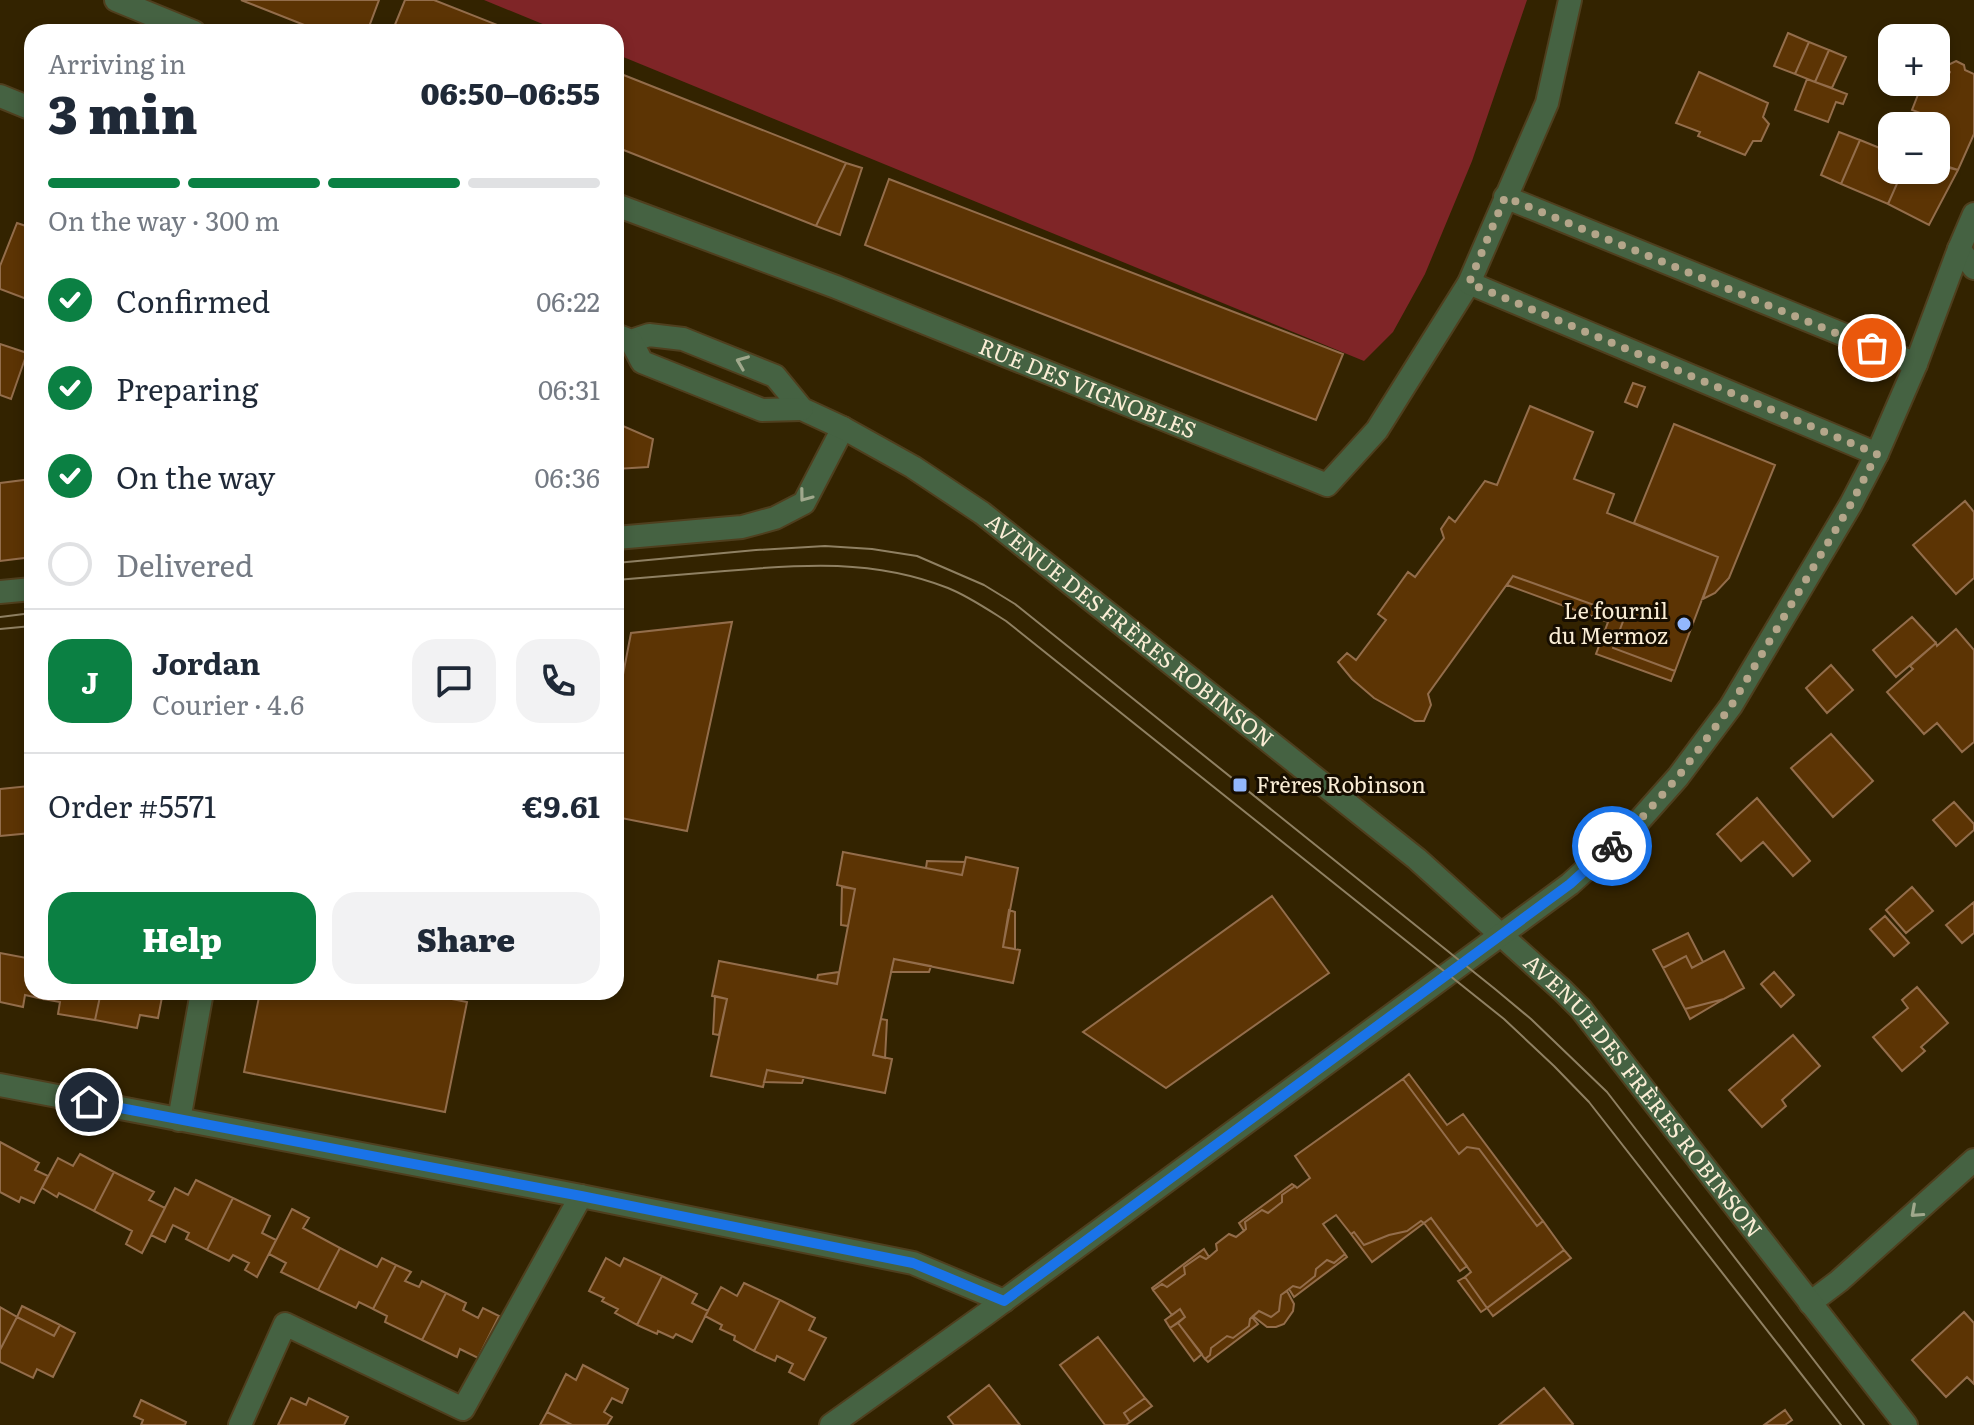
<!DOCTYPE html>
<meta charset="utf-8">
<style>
body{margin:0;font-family:Literata,serif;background:#f2f2f3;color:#1f2937;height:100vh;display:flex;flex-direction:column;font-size:30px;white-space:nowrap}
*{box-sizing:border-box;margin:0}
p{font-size:26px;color:#747a83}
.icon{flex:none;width:44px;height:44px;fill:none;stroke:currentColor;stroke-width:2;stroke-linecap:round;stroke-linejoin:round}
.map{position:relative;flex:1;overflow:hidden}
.sheet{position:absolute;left:24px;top:24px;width:600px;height:976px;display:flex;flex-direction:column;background:#fff;border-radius:24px;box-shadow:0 4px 12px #0003}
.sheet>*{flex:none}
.buttons{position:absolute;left:1878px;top:24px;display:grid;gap:16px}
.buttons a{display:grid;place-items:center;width:72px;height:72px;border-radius:16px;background:#fff;box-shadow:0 4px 12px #0003;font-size:40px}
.pin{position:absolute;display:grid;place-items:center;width:68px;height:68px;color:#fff;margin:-34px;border:4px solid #fff;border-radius:50%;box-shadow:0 2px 8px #0007}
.courier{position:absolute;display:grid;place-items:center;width:80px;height:80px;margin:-40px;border:6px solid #1a73e8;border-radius:50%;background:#fff;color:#222;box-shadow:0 2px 10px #0007}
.head em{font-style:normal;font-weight:800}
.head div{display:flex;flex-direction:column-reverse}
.head{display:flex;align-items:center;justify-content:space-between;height:136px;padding:0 24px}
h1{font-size:52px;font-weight:800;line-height:60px}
.bar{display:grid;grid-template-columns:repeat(4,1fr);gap:12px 8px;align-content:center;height:96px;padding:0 24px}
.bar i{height:10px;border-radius:6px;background:#e0e1e3}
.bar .current{background:#0b8043}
.bar p{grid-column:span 4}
.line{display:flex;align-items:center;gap:20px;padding:0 24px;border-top:2px solid #e0e1e3}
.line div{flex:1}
.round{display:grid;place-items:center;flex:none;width:84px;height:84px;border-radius:24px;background:#f2f2f3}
ol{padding:0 24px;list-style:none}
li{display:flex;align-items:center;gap:24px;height:88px}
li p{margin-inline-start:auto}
li .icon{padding:8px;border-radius:50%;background:#0b8043;color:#fff;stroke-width:4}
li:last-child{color:#747a83}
li i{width:44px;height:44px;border:4px solid #e0e1e3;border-radius:50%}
.cta{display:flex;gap:16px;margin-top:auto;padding:16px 24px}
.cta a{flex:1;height:92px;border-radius:24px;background:#0b8043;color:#fff;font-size:32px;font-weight:800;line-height:92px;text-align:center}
.cta a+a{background:#f2f2f3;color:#1f2937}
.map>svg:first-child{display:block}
.green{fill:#7f2527}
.building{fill:#5c3404;stroke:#936d4b;stroke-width:2}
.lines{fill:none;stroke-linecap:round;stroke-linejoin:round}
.minor-casing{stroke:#4f3f1e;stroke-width:26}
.tertiary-casing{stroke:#4f3f1e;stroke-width:26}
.minor{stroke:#456242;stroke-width:22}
.tertiary{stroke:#456242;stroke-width:22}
.tram{stroke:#8f8062;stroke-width:2}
.oneway{stroke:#a0a88c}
.done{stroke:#b4a68a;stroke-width:8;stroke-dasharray:0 14.4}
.route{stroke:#1a73e8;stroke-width:10}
.poi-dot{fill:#93b7fd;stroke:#160d00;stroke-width:3}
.labels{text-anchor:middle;stroke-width:6;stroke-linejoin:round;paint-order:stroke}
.street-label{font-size:22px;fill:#faedd5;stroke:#160d00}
.poi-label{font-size:22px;fill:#faedd5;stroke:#160d00;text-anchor:end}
</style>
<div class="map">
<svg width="1974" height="1425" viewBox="0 0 1974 1425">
<rect width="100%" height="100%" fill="#332300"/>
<!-- green -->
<path class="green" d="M484,0h1043l-55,161 -47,113 -32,58 -29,29 -748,-307v-22h-54z"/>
<!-- building -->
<path class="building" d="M241,0h138l-12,32h-45z
M405,0h29l81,32h-123z
M1788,33l21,9 -14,32 -21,-8z
M1809,42l20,8 -14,32 -20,-8z
M1829,50l17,7 -14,31 -17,-6z
M1956,61l8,4 1,5 9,4v60l-16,36 -12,-4 1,-1 -11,-5v-34h-14l4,-11 -14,-5 9,-23 6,1 2,-6h7v-10l11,5 3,-5 -3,-4 1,-3z
M616,72l230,91 -30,63 -200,-79z
M1699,72l69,31 -5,14 6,7 -8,17h-8l-8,14 -47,-19 2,-4 -24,-9z
M1807,79l40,15 -4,10 -7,-2 -8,20 -33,-12z
M1839,132l21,8 -19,44 -20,-9z
M1860,140l32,13v17h11l-15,34 -47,-20z
M846,163l16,5 -22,67 -24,-9z
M1936,165l22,5 -29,55 -41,-21 15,-34h33z
M889,179l454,175 -27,66 -451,-175z
M17,223l15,5v73l-32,-12v-23z
M0,344l27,9 -16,46 -11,-4z
M1633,383l12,4 -8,20 -12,-5z
M1530,406l63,26 -19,47 40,15 -7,19 111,44 -43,114 -62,-23 12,-32 -112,-40 -85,118 3,11 -7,16h-9l-41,-23 -22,-19 -14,-17 9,-9 9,7 30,-40 -8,-6 30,-42 7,5 29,-39 -3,-9 8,-12 6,5 30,-41 12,4z
M616,423l37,16 -5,28 -32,2z
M1674,424l101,41 -46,113 -14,15 -12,6 15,-42 -84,-34z
M32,479v78l-32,4v-78z
M1965,501l9,11v66l-18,16 -43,-49z
M1513,576l112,40 -12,32 62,23 -4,10 -75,-27 12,-32 -101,-37z
M1912,617l24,26 -40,34 -23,-27z
M732,622l-45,209 -71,-14v-106l15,-78z
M1956,629l18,21v92l-12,10 -25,-29 -13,11 -37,-42 26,-23 -3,-3 26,-23 1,3z
M1831,665l22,25 -26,23 -21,-25z
M1831,734l42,47 -40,36 -42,-49z
M29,786l2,47 -31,3v-47z
M1757,798l53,63 -17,15 -30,-34 -22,19 -24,-27z
M1954,802l20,22v6l-18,16 -23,-26z
M843,852l119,23 4,-18 52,11 -15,79 17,3 -7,33 -119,-24 -21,96 19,4 -7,34 -118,-23 -4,17 -52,-11 16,-77 -15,-3 7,-35 118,23 18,-95 -18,-4z
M927,861l38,1 -3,13 -36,-7z
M842,887l13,2 -7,37 -7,-1z
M1912,887l21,24 -27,22 -20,-23z
M1272,896l57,77 -163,115 -83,-56z
M1974,902v31l-12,10 -16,-18z
M1009,910l6,2v37l-12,-2z
M1885,916l24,27 -15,13 -24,-27z
M1688,933l15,29 -11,6 -6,-12 -23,12 -10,-18z
M1724,951l20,37 -20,11 -39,10 -22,-41 23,-12 6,12z
M0,953l32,6v33h12l-1,7 -18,-4 -2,12 -23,-5z
M894,959l37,7 -2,6h-38z
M839,972l-2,12 -20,-4 1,-5z
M1774,972l20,23 -13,12 -20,-23z
M1917,987l31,36 -27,24 4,4 -23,20 -29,-34 35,-29 -6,-8z
M44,992h57l-6,28 -37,-6 2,-12 -17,-3z
M101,992h62l-5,26 -18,-3 -3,13 -42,-8z
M260,992h156l51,10 -22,110 -201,-40z
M715,996l12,3 -8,36 -6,-1z
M1724,999l-34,20 -5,-10z
M881,1019l6,1 -2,38 -12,-3z
M1793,1035l27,31 -38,34 4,6 -24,21 -33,-37z
M767,1070l37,7 -2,6 -38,-1z
M1409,1074l38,51 16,-11 80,107 -6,5 -58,-77 -12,-2 -8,7 -56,-75z
M1403,1079l56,75 8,-7 12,2 58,77 6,-5 21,29 -77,58 -22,-31 6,-5 -40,-54 -7,5 -3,-2 -14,10 -18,4 -25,10 -10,-13 -3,2 -15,-19 -13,9 22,30 -11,9 -7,-3 -11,9 -1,7 -15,12 -7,-2 -12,9 -2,16 -8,6 -12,-6 -9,8 -1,7 -16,12 -6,-2 -16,12 -1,7 -5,4 -27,-36 7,-6 -5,-8 -8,6 -19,-25 9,-6 5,3 18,-13 -1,-7 16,-11 6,3 3,-2 8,-7 -1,-6 13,-10 7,3 10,-8 -1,-7 17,-12 6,3 14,-11v-7l13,-9 2,2 13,-10 -15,-22z
M0,1142l39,21 -4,7 13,6 -14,27 -13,-6 -2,5 -19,-10z
M80,1154l34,18 -20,39 -35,-18 -2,4 -15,-9 16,-30 15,8z
M114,1172l40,20 -5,8 16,8 -23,45 -16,-9 6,-13 -38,-20z
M196,1180l37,18 -26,52 -21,-11 3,-6 -16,-8 -8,17 -14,-7 24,-47 13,7z
M1292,1184l3,2 -13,9v7l-14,11 -6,-3 -17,12 1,7 -2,2 -5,-8z
M233,1198l37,18 -8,17 14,7 -19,37 -12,-7 4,-7 -16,-8 -4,6 -22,-11z
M292,1209l17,9 -6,10 37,20 -22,42 -37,-18 5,-9 -17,-9z
M1431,1218l36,48 -7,5 -36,-48z
M1421,1221l3,2 -52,39 -21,-28 3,-2 10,13 25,-10 18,-4z
M340,1248l37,19 5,-9 14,7 -23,44 -14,-7 -3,6 -38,-18z
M1204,1249l5,8 -3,2 -6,-3 -16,11 1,7 -18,13 -5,-3 -9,6 -1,-2z
M1564,1250l7,8 -78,58 -6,-8z
M1345,1254l2,3 -53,40 -5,-8 4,-3 7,2 15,-12 1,-7 11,-9 7,3z
M606,1258l14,8 4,-8 38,18 -25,49 -22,-12 3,-4 -16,-8 2,-3 -15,-7z
M396,1265l15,7 -6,9 14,6 3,-6 24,12 -24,47 -37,-18 2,-6 -14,-7z
M662,1276l35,18 -5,9 16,8 -16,31 -16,-8 -3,4 -15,-7 -1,3 -20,-9z
M1465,1277l22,31 -6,4 -23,-31z
M744,1283l36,17 -26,51 -20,-11 1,-4 -15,-7 2,-4 -17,-9 16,-29 16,9z
M1287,1291l7,13 -1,7 -9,13 -8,3h-9l-14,-11 6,-5 12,6 8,-6 2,-16z
M446,1293l20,10 -3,7 15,8 5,-10 16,8 -21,42 -18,-9 -3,8 -35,-17z
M780,1300l35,18 -6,12 17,8 -22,42 -15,-8 4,-8 -16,-8 -2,5 -21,-10z
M22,1306l38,19 -6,11 -37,-19z
M0,1307l17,10 -17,33z
M1180,1309l5,8 -15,11 -5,-8z
M1964,1312l10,11v61l-7,-7 -21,20 -34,-37z
M17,1317l37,19 6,-11 15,8 -22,44 -16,-8 -4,9 -33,-16v-12z
M1252,1317l6,7 -50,38 -3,-3 5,-4 1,-7 16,-12 6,2 16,-12 1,-7z
M1178,1323l24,31 -8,7 -24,-33z
M1098,1337l47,61 -21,15 6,9 -4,3h-21l-45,-60z
M583,1365l45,24 -6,14 -10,-5 -8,14 8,5 -5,8h-35l-25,-13 19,-38 10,6z
M989,1385l31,40h-66l-6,-8z
M1544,1388l29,36 -1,1h-73z
M291,1398l15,7 3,-7 39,19 -4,8h-66z
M1145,1398l7,8 -22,16 -6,-9z
M141,1400l45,22 -1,3h-44l2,-5 -9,-4z
M1785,1410l7,10 -7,5h-21z
M547,1412l25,13h-32z"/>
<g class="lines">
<defs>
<g id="minor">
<path d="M116,0l78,32"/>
<path d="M1505,197l411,167"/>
<path id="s1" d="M616,205l220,82 491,198 50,-55 92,-147 78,-180 23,-103"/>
<path d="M1959,249l15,19"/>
<path d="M1469,283l408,171"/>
<path d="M616,538l126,-11 33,-9 29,-15 39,-75"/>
<path d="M0,592l32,-3"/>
<path d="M0,1085l581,111 332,67 91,38"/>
<path d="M179,1120l23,-128"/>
<path d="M1810,1303l29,-22 135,-121"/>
<path d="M240,1425l45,-101 178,85 118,-213"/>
</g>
<g id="tertiary">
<path d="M0,96l32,13"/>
<path id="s2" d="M616,335l15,6 18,-6 34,4 92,37 27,33 41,19 70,39 69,46 435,346 145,131 19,19 325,416"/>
<path d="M631,341l11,21 120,48 40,-1"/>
<path d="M831,1425l155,-111 584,-430 68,-62 40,-45 53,-71 120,-202 26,-50 39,-90 43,-115 15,-35"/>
</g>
</defs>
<!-- minor casing -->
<use href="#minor" class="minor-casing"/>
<!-- tertiary casing -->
<use href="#tertiary" class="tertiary-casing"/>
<!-- minor -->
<use href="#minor" class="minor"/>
<!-- tertiary -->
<use href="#tertiary" class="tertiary"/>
<!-- tram -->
<path class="tram" d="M616,563l140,-13 69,-4 47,3 45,7 67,29 31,19 480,385 36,30 76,73 257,333
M616,580c36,-3 73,-6 109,-9 77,-7 149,-12 223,17 20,8 39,21 58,33l498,398 50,47 35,36 252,323
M0,617l32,-4
M0,629l32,-3"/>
</g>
<!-- one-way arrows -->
<defs><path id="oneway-chevron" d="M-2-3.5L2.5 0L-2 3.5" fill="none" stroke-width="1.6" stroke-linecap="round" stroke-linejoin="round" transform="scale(2)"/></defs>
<g class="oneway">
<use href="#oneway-chevron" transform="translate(742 362) rotate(-158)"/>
<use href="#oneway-chevron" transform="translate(805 496) rotate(127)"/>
<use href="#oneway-chevron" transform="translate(1916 1212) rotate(138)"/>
</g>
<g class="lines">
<!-- done -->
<path class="done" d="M1612,846l26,-24 40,-45 53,-71 120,-202 26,-50 -408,-171 36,-86 367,151"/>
<!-- route -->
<path class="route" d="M89,1102l492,94 332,67 91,38 566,-417 42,-38"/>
</g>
<!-- markers -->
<g class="poi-dot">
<circle cx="1684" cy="624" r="8"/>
<rect x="1232" y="777" width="16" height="16" rx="4"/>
</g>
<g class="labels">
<!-- street labels -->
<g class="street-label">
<text dy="8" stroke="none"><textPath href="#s1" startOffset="506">RUE DES VIGNOBLES</textPath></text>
<text dy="8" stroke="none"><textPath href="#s2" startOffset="608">AVENUE DES FRÈRES ROBINSON</textPath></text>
<text dy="8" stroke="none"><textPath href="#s2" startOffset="1304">AVENUE DES FRÈRES ROBINSON</textPath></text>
</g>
<!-- poi labels -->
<g class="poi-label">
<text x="1668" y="619">Le fournil<tspan x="1668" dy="25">du Mermoz</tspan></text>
<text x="1256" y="793" text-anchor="start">Frères Robinson</text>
</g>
</g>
</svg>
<div class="buttons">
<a>+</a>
<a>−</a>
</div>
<div class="pin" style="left:1872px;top:348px;background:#ea580c"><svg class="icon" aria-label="bag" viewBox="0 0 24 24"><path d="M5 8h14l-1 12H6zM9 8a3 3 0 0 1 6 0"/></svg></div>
<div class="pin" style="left:89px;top:1102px;background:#1f2937"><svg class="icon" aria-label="home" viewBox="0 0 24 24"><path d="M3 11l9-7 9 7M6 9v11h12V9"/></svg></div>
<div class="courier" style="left:1612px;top:846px"><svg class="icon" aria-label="bike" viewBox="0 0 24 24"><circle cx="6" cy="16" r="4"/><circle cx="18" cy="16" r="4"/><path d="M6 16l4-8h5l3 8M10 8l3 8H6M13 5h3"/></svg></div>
<section class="sheet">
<div class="head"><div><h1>3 min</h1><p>Arriving in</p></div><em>06:50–06:55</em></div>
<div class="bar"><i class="current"></i><i class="current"></i><i class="current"></i><i></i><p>On the way · 300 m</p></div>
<ol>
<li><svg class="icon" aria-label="check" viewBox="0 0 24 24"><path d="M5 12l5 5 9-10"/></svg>Confirmed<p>06:22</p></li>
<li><svg class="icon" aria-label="check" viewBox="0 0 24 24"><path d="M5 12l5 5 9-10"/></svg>Preparing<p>06:31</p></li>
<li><svg class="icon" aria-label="check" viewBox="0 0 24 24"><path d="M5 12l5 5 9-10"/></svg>On the way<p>06:36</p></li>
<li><i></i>Delivered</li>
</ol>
<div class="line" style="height:144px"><b class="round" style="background:#0b8043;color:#fff">J</b><div><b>Jordan</b><p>Courier · 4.6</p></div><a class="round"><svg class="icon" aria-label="chat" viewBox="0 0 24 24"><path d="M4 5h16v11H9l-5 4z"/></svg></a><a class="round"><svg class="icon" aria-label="phone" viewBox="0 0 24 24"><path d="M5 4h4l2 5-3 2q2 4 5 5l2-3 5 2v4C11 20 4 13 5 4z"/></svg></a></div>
<div class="line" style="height:104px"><div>Order #5571</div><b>€9.61</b></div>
<div class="cta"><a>Help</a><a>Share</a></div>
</section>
</div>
